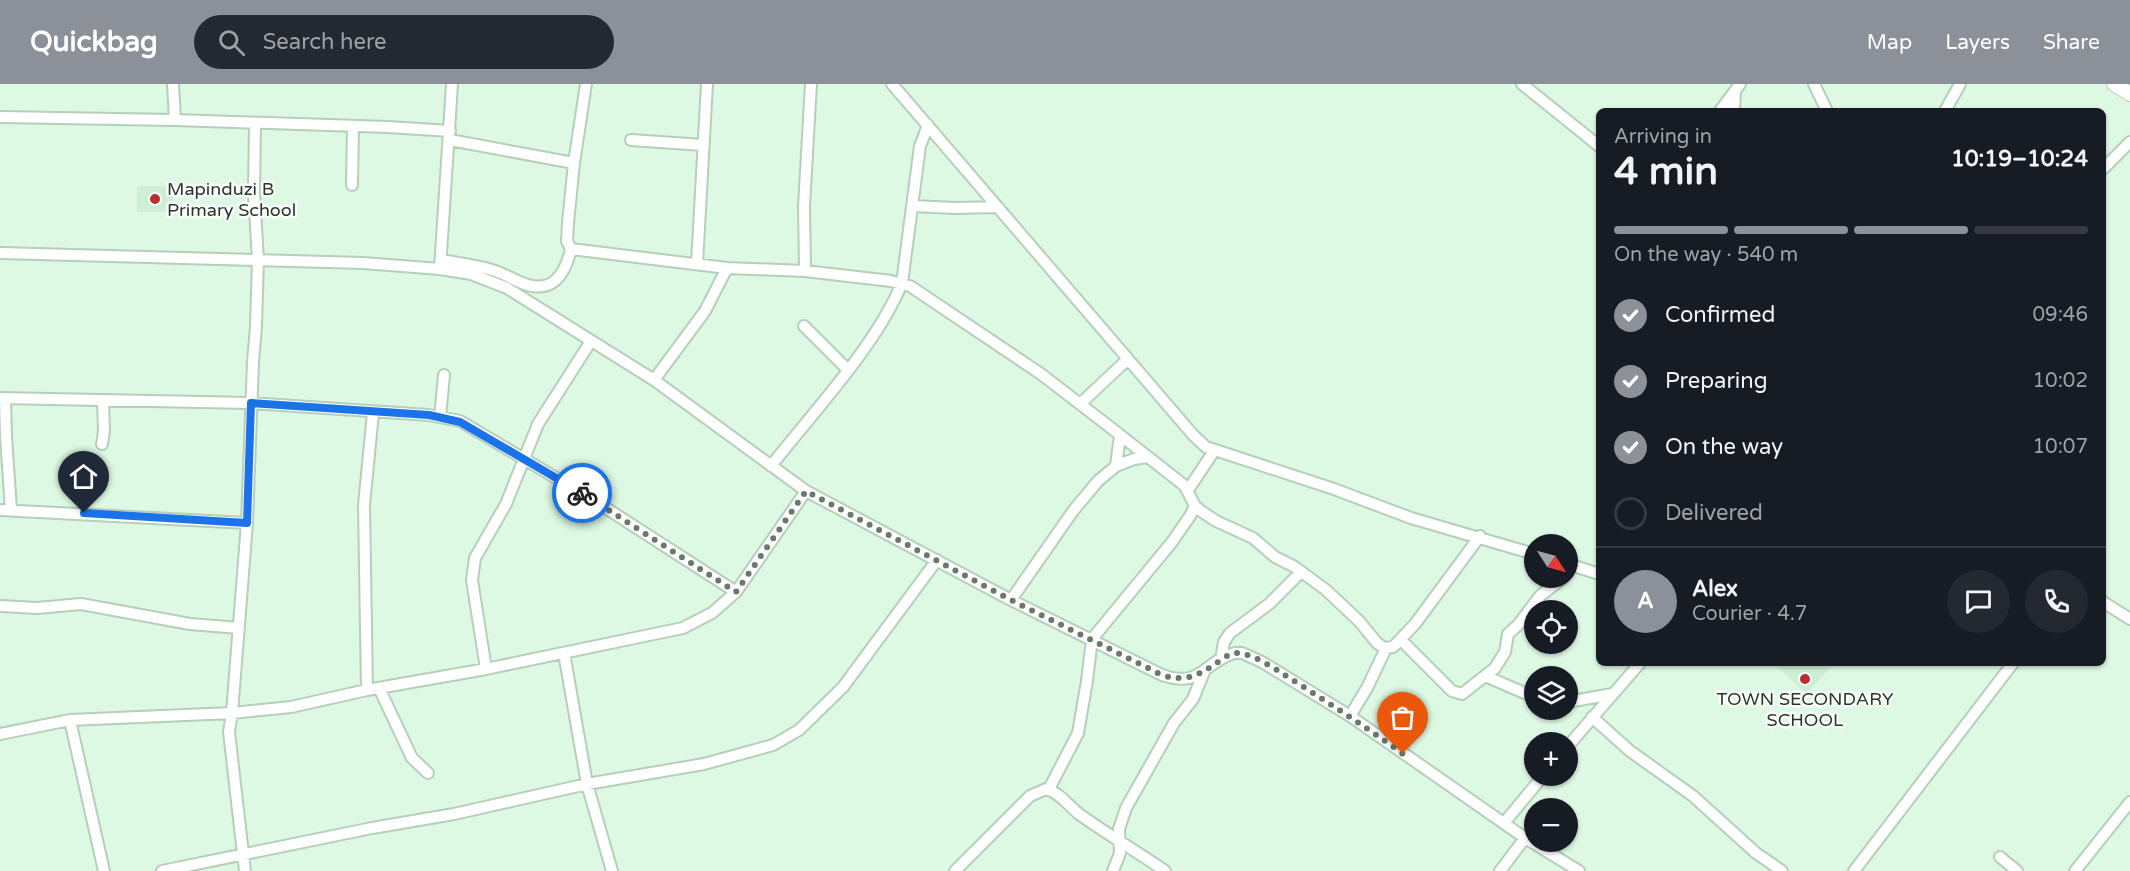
<!DOCTYPE html>
<meta charset="utf-8">
<style>
body{margin:0;font-family:"Varela Round",sans-serif;background:#242831;color:#f1f3f6;height:100vh;display:flex;flex-direction:column;font-size:22px;white-space:nowrap}
*{box-sizing:border-box;margin:0}
p{font-size:20px;color:#9ea1a6}
.icon{flex:none;width:33px;height:33px;fill:none;stroke:currentColor;stroke-width:2;stroke-linecap:round;stroke-linejoin:round}
.map{position:relative;flex:1;overflow:hidden}
.side{position:absolute;left:1596px;top:24px;width:510px;height:558px;display:flex;flex-direction:column;background:#171b24;border-radius:9px;box-shadow:0 2px 4px #0004}
.side>*{flex:none}
.needle{width:39px;rotate:126deg}
.tools{position:absolute;left:1524px;top:450px;display:grid;gap:12px}
.tools a{display:grid;place-items:center;width:54px;height:54px;border-radius:50%;background:#171b24;box-shadow:0 2px 4px #0004;font-size:30px}
.pin{position:absolute;display:grid;place-items:center;width:51px;height:51px;color:#fff;margin:-62px -26px;border-radius:50% 50% 50% 0;rotate:-45deg;box-shadow:0 0 6px #0007}
.pin .icon{rotate:45deg}
.courier{position:absolute;display:grid;place-items:center;width:60px;height:60px;margin:-30px;border:4px solid #1a73e8;border-radius:50%;background:#fff;color:#222;box-shadow:0 2px 8px #0007}
.head em{font-style:normal;font-weight:700}
.head div{display:flex;flex-direction:column-reverse}
.head{display:flex;align-items:center;justify-content:space-between;height:102px;padding:0 18px}
h1{font-size:39px;font-weight:700;line-height:45px}
.bar{display:grid;grid-template-columns:repeat(4,1fr);gap:9px 6px;align-content:center;height:72px;padding:0 18px}
.bar i{height:8px;border-radius:4px;background:#363941}
.bar .current{background:#8c9099}
.bar p{grid-column:span 4}
.line{display:flex;align-items:center;gap:15px;padding:0 18px;border-top:2px solid #363941}
.line div{flex:1}
.round{display:grid;place-items:center;flex:none;width:63px;height:63px;border-radius:32px;background:#242831}
ol{padding:0 18px;list-style:none}
li{display:flex;align-items:center;gap:18px;height:66px}
li p{margin-inline-start:auto}
li .icon{padding:6px;border-radius:50%;background:#8c9099;color:#fff;stroke-width:4}
li:last-child{color:#9ea1a6}
li i{width:33px;height:33px;border:3px solid #363941;border-radius:50%}
header{display:flex;align-items:center;gap:36px;box-sizing:border-box;height:84px;padding:0 30px;background:#8c9099;color:#fff}
header strong{font-size:28px}
nav{display:flex;gap:33px;margin-inline-start:auto;font-size:21px}
.search{width:420px;height:54px;background:#242831;display:flex;align-items:center;gap:15px;box-sizing:border-box;padding:0 21px;border-radius:33px;color:#9ea1a6;font-size:22px}
.map>svg:first-child{display:block}
.built{fill:#ceefd5}
.lines{fill:none;stroke-linecap:round;stroke-linejoin:round}
.minor-casing{stroke:#b5cfbb;stroke-width:14}
.major-casing{stroke:#b5cfbb;stroke-width:16}
.minor{stroke:#fff;stroke-width:10}
.major{stroke:#fff;stroke-width:14}
.done{stroke:#69796c;stroke-width:6;stroke-dasharray:0 10.8}
.route{stroke:#1a73e8;stroke-width:8}
.poi-dot{fill:#bc2d2e;stroke:#f9fffa;stroke-width:2}
.labels{text-anchor:middle;stroke-width:5;stroke-linejoin:round;paint-order:stroke}
.poi-label{font-size:18px;fill:#2a342c;stroke:#f9fffa;text-anchor:start}
</style>
<header>
<strong>Quickbag</strong>
<div class="search"><svg class="icon" aria-label="search" viewBox="0 0 24 24"><circle cx="10" cy="10" r="6"/><path d="M15 15l6 6"/></svg>Search here</div>
<nav><a>Map</a><a>Layers</a><a>Share</a></nav>
</header>
<div class="map">
<svg width="2130" height="787" viewBox="0 0 2130 787">
<rect width="100%" height="100%" fill="#ddf8e3"/>
<!-- built -->
<path class="built" d="M137,102h36v26h-36z
M1773,579h62l-29,31z"/>
<g class="lines">
<defs>
<path id="minor" d="M173,0l2,36
M586,0l-12,79 -6,60 -1,18 4,8 156,19 78,3 86,10 19,5 131,88 65,50 79,62 10,20 6,5 15,10 37,17 22,19 20,10 31,23 33,31 18,22 7,5 9,-1 22,-23 65,-88
M892,0l302,352 12,11 128,42 77,29 123,36
M1522,0l77,62
M1814,0l13,27
M1720,27l20,-27
M1734,27l1,-20
M1945,27l15,-27
M0,33l175,3 213,7 62,4
M450,56l124,23
M631,56l72,5
M2103,85l27,-27
M352,101l1,-59
M914,122l41,2 43,-1
M0,169l363,10 77,6 31,5 36,14 147,92 152,111 205,109 151,75c40,14 42,-14 73,-22h7l20,9 88,54 175,122 54,33
M441,176c17,3 35,5 51,10 11,3 20,9 30,13 30,12 43,-8 49,-34
M697,180l10,-180
M440,185l12,-185
M805,187l-1,-65 7,-122
M804,242l43,43
M654,296l51,-69 22,-43
M0,314l251,5 178,12 31,6 135,80 141,91
M5,315l1,37 5,74
M1080,320l48,-45
M440,333l4,-42
M102,360l2,-13 -1,-30
M771,382c43,-55 105,-120 131,-183l18,-137 8,-21
M1116,382l4,-31
M1188,406l26,-39
M0,426l247,13
M1568,480l31,10
M1011,516l62,-89 25,-30 18,-15 18,-7 14,-2
M2103,518l27,17
M0,522l37,2 44,-4 109,20 49,4
M1401,556l51,51 10,3 33,-26 10,-16 3,-18 10,-9 22,-29 23,-18
M564,569l23,131 25,87
M1221,575l3,-17 6,-9 39,-29 32,-32
M486,585l-14,-89 3,-22 31,-54 32,-80 53,-83
M1485,592l49,21
M379,604l33,70 16,15
M367,606l-3,-185 9,-92
M1568,618l44,-8
M1350,632l17,-28 19,-40
M1592,633l38,34 63,45 63,57 26,18
M70,636l34,151
M0,650l70,-14 162,-7 59,-6 76,-17 119,-21 197,-41 29,-15 24,-21 70,-101
M1568,662l72,-83
M1049,705l29,-56 9,-52 5,-42 80,-97 18,-26 5,-10
M1504,739l39,-47
M2000,773l17,14
M162,787l210,-43 82,-14 133,-30 117,-20 69,-19 26,-15 44,-43 94,-127
M245,787l-16,-139 3,-19 15,-190 6,-161 3,-36 2,-66 -4,-68 1,-68
M955,787l75,-75 16,-7c13,3 23,17 33,25 28,20 57,37 86,57
M1113,787l7,-18 -1,-24 7,-21 48,-85 19,-24 11,-27
M1500,787l25,-33
M1854,787l159,-208
M2075,787l55,-69"/>
<path id="major" d="M2114,0l16,10"/>
</defs>
<!-- minor casing -->
<use href="#minor" class="minor-casing"/>
<!-- major casing -->
<use href="#major" class="major-casing"/>
<!-- minor -->
<use href="#minor" class="minor"/>
<!-- major -->
<use href="#major" class="major"/>
</g>
<g class="lines">
<!-- done -->
<path class="done" d="M582,409l154,99 70,-101 205,109 151,75c25,8 39,-1 59,-15 5,-4 10,-7 16,-7 16,0 41,18 54,26 38,24 75,48 112,75"/>
<!-- route -->
<path class="route" d="M84,429l163,10 4,-120 178,12 31,7 122,71"/>
</g>
<!-- markers -->
<g class="poi-dot">
<circle cx="155" cy="115" r="6"/>
<circle cx="1805" cy="595" r="6"/>
</g>
<g class="labels">
<!-- poi labels -->
<g class="poi-label">
<text x="167" y="111">Mapinduzi B<tspan x="167" dy="21">Primary School</tspan></text>
<text x="1805" y="621" text-anchor="middle">TOWN SECONDARY<tspan x="1805" dy="21">SCHOOL</tspan></text>
</g>
</g>
</svg>
<div class="tools">
<a><svg class="needle" viewBox="-14 -14 28 28"><path d="M0-13l5 13h-10z" fill="#e53935"/><path d="M0 13l5-13h-10z" fill="#9ea1a6"/></svg></a>
<a><svg class="icon" aria-label="locate" viewBox="0 0 24 24"><circle cx="12" cy="12" r="6"/><path d="M12 2v4M12 18v4M2 12h4M18 12h4"/></svg></a>
<a><svg class="icon" aria-label="layers" viewBox="0 0 24 24"><path d="M12 4l9 5-9 5-9-5zM3 14l9 5 9-5"/></svg></a>
<a>+</a>
<a>−</a>
</div>
<div class="pin" style="left:1403px;top:670px;background:#ea580c"><svg class="icon" aria-label="bag" viewBox="0 0 24 24"><path d="M5 8h14l-1 12H6zM9 8a3 3 0 0 1 6 0"/></svg></div>
<div class="pin" style="left:84px;top:429px;background:#1f2937"><svg class="icon" aria-label="home" viewBox="0 0 24 24"><path d="M3 11l9-7 9 7M6 9v11h12V9"/></svg></div>
<div class="courier" style="left:582px;top:409px"><svg class="icon" aria-label="bike" viewBox="0 0 24 24"><circle cx="6" cy="16" r="4"/><circle cx="18" cy="16" r="4"/><path d="M6 16l4-8h5l3 8M10 8l3 8H6M13 5h3"/></svg></div>
<section class="side">
<div class="head"><div><h1>4 min</h1><p>Arriving in</p></div><em>10:19–10:24</em></div>
<div class="bar"><i class="current"></i><i class="current"></i><i class="current"></i><i></i><p>On the way · 540 m</p></div>
<ol>
<li><svg class="icon" aria-label="check" viewBox="0 0 24 24"><path d="M5 12l5 5 9-10"/></svg>Confirmed<p>09:46</p></li>
<li><svg class="icon" aria-label="check" viewBox="0 0 24 24"><path d="M5 12l5 5 9-10"/></svg>Preparing<p>10:02</p></li>
<li><svg class="icon" aria-label="check" viewBox="0 0 24 24"><path d="M5 12l5 5 9-10"/></svg>On the way<p>10:07</p></li>
<li><i></i>Delivered</li>
</ol>
<div class="line" style="height:108px"><b class="round" style="background:#8c9099;color:#fff">A</b><div><b>Alex</b><p>Courier · 4.7</p></div><a class="round"><svg class="icon" aria-label="chat" viewBox="0 0 24 24"><path d="M4 5h16v11H9l-5 4z"/></svg></a><a class="round"><svg class="icon" aria-label="phone" viewBox="0 0 24 24"><path d="M5 4h4l2 5-3 2q2 4 5 5l2-3 5 2v4C11 20 4 13 5 4z"/></svg></a></div>
</section>
</div>
